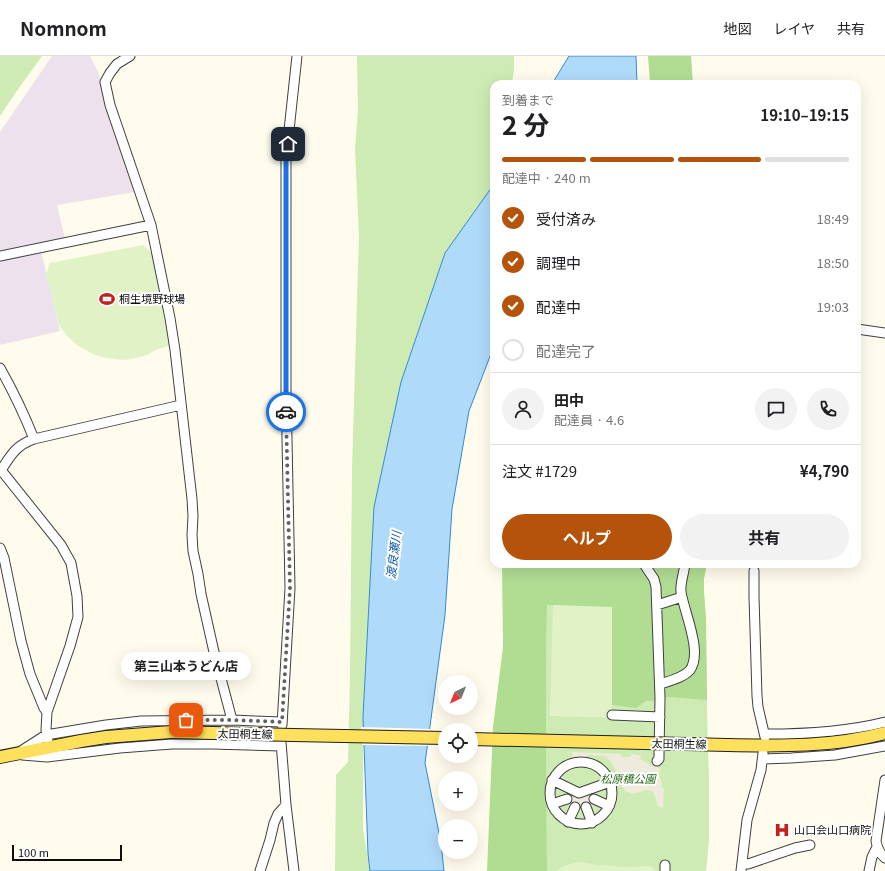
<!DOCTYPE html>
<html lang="ja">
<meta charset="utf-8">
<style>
body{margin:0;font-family:Georgia,"Noto Sans JP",serif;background:#f2f2f2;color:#202124;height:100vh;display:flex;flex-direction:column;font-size:15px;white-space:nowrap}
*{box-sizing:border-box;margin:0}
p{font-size:13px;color:#757577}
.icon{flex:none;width:22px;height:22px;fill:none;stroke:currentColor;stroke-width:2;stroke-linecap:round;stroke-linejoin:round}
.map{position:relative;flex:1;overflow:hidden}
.panel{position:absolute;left:490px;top:24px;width:371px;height:488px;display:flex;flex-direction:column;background:#fff;border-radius:12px;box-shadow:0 4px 16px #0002}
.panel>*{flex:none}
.needle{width:26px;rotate:223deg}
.fabs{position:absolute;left:438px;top:619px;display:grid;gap:8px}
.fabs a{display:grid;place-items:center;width:40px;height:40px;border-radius:50%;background:#fff;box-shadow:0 4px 16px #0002;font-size:20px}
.scale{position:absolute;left:12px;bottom:10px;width:110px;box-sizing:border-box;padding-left:4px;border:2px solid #0d0d0d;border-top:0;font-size:11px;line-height:14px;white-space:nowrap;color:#0d0d0d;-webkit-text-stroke:3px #fff;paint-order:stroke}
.pin{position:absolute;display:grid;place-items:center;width:34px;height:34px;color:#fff;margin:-17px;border-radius:8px;box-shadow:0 2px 6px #0006}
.courier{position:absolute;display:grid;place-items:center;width:40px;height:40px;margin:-20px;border:3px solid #1a73e8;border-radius:50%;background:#fff;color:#222;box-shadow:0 1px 5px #0007}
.bubble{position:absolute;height:28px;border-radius:14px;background:#fff;box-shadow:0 4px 16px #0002;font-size:13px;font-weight:700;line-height:28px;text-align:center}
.summary em{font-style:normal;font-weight:700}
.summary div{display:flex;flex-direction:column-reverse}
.summary{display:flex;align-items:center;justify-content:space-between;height:68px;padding:0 12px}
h1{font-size:26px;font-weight:700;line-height:30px}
.bar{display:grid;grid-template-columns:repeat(4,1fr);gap:6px 4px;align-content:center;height:48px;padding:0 12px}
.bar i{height:5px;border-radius:3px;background:#e0e0e0}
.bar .current{background:#b45309}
.bar p{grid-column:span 4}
.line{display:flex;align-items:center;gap:10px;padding:0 12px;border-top:1px solid #e0e0e0}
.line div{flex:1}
.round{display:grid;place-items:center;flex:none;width:42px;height:42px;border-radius:21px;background:#f2f2f2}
ol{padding:0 12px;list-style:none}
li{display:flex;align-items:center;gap:12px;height:44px}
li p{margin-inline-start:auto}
li .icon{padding:4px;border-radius:50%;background:#b45309;color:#fff;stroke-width:4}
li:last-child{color:#757577}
li i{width:22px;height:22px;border:2px solid #e0e0e0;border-radius:50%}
.action{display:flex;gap:8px;margin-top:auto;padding:8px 12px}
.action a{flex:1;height:46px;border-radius:24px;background:#b45309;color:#fff;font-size:16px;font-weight:700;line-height:46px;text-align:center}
.action a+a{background:#f2f2f2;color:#202124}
header{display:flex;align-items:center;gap:24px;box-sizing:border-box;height:56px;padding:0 20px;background:#fff;border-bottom:1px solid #e0e0e0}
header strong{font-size:19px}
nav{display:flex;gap:22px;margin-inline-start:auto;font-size:14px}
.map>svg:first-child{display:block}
.industrial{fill:#ece1ec}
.green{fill:#ceebb4}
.forest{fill:#b1dd93}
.pitch{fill:#e1f2c7}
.plaza{fill:#efebdc}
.water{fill:#afdaf9;stroke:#328bd4}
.pier{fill:#fffced}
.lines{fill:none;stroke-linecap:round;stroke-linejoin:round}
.minor-casing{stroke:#404040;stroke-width:11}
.major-casing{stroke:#1e1e1e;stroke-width:14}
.minor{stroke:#fff;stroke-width:9}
.major{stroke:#ffe05d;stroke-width:12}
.major-bridge-casing{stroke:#1e1e1e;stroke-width:14;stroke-linecap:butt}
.major-bridge{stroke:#ffe05d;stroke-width:12}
.done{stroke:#62615b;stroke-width:4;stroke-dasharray:0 7.2}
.route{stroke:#1a73e8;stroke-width:5}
.labels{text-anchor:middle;stroke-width:4;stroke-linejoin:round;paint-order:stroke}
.poi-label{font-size:11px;fill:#0d0d0d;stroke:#fff;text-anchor:start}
.street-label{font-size:11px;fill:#0d0d0d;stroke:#fff}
.park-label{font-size:11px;font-style:italic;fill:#26681a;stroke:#fff}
.water-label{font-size:12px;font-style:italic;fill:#105ca5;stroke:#fff}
</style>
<header>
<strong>Nomnom</strong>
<nav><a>地図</a><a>レイヤ</a><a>共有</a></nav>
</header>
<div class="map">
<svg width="885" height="815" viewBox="0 0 885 815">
<rect width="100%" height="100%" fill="#fffced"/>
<!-- industrial -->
<path class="industrial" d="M52,0h38l9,18 5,16 6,29 25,73 -78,13 8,34 -65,13v-120z
M41,195l19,80 -60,14v-86z"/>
<!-- green -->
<path class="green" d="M0,0h42l-26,36 -16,24z
M357,0h157v13l-2,15h-18v100l-49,69 -44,129 -27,125 -11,210v112l7,42h-35l1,-96 12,-13 2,-87 2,-206 7,-234 -4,-86 3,-38z
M707,508l-3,14v14l2,27 1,94 2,64v63l-3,31h-159l-1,-178 1,-95z"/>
<!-- forest -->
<path class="forest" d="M648,0h43l2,28h-43z
M502,508h205l-3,14v14l2,27 1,81 -39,-3 -15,4h-7l-10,7 -24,-3v-97l-65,-3 -1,88 1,178h-60l6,-144 10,-80z"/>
<!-- pitch -->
<path class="pitch" d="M143,189l9,8 19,92 -15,5 -9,5 -10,3 -13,2 -18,-2 -11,-3 -17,-9 -11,-10 -8,-11 -13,-51 4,-11z
M553,549l59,2v111l-62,-2z
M579,806l19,3 29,2 17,-1h7l5,5h-100c6,-6 15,-7 23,-9z"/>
<!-- plaza -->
<path class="plaza" d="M572,696l49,2v3h9l1,-3 7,1h3l-1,4 12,7 3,-3 6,8 -3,2 3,7 1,8h2l-1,20 -3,-1 -3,-2 -2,-9 -3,-5 -6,-1 -13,4 -7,-3 -3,-3 -2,-4v-4l-10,-18 -5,-6 -17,-1 -2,1 -2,6h-3l-9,1z
M566,735l29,1v4l-4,7 -5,4 -8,1 -3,-1 -6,-5 -3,-7z"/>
<!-- water -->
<path class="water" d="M569,0h67l1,28h-85z
M494,128v162l-25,65 -17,98 -7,106 -20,148 16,80 3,28h-74l-2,-17 -5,-137 11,-210 27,-125 44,-129z"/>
<!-- pier -->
<path class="pier" d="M361,671l71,2 -2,17 -68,-1z"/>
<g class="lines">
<defs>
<path id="minor" d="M130,0l-13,8 -7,9 -5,9 5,23 41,120 19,93 5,32 17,149 1,17 -1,19 1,16 5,23 3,20 13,58 18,68
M0,200l151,-31
M857,273l28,4
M0,312c13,23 24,46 34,71
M1,414l60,75 10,18 6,33 1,21 -8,29 -23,66 -1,18 3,17
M0,416c10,-16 16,-27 34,-33l147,-34
M0,492l4,10 17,83 9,33 14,34 3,4
M644,508l10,15 2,8 4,111 -1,56v5l-2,2
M754,515v26l3,99 1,11 7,30
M657,549l25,-8
M660,628c9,-3 23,-6 30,-14 13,-18 -6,-58 -9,-78 -1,-9 3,-19 4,-28
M612,659l48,2
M282,669l8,-137 -4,-199v-231l11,-102
M765,678c41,0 80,-2 120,-12
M281,686l5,63 8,66
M21,695l25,-16 60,-10 35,-4 91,-1 50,2
M22,699l25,2 73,-9 52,-4h40l69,2
M763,703l28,-1 44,-3 50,-9
M550 737a31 31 0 1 1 62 0a31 31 0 1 1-62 0Z
M552,724l27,13 31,-11
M885,724l-9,61c1,7 3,12 9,17
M594,743l15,7
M552,748l15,-5
M586,751l6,16
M568,766l7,-15
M742,807l6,1 6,-2 41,-14 15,-3
M665,809v6
M260,815l10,-31 4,-17 4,-9 8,-9
M741,815l6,-51 14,-50 2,-17
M869,815l3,-14 5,-10"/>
<path id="major" d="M293,679l152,3
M728,689c52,1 105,2 157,-12
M0,701l81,-16 25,-4 65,-5"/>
</defs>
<!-- minor casing -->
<use href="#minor" class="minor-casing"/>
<!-- major casing -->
<use href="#major" class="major-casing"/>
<!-- minor -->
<use href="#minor" class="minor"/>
<!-- major -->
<use href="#major" class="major"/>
<defs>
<path id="major-bridge" d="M171,676l122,3
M471,683l257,6"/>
</defs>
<!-- major-bridge casing -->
<use href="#major-bridge" class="major-bridge-casing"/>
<!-- major-bridge -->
<use href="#major-bridge" class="major-bridge"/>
</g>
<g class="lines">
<!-- done -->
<path class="done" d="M186,664h46l50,2 8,-134 -4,-176"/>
<!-- route -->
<path class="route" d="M286,356v-254l2,-14"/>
</g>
<!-- icons -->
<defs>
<symbol id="stadium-bare" viewBox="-9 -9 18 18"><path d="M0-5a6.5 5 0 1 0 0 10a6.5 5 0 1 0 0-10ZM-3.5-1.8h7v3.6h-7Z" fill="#c41e1e" stroke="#fff" stroke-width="2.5" paint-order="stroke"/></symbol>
<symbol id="hospital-bare" viewBox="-9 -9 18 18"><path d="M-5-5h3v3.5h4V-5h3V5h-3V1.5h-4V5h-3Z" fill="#c41e1e" stroke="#fff" stroke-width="2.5" paint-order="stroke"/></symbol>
</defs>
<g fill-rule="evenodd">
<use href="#stadium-bare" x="96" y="232" width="22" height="22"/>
<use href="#hospital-bare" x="771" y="763" width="22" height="22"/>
</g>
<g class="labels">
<!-- poi labels -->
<g class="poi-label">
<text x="119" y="247">桐生境野球場</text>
<text x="794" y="778">山口会山口病院</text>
</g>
<!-- street labels -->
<g class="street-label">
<text transform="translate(245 678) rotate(1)" y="4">太田桐生線</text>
<text transform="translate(679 688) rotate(1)" y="4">太田桐生線</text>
</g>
<!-- park labels -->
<g class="park-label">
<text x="628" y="727">松原橋公園</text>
</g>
<!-- water labels -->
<g class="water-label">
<text transform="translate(394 499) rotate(-83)" y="4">渡良瀬川</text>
</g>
</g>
</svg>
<div class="fabs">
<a><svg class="needle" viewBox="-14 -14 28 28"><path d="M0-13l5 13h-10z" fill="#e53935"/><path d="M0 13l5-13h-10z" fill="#757577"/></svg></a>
<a><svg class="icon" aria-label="locate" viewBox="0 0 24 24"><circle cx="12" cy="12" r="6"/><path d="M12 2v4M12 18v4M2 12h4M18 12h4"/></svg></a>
<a>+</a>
<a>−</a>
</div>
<div class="scale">100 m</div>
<div class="pin" style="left:186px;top:664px;background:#ea580c"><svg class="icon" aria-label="bag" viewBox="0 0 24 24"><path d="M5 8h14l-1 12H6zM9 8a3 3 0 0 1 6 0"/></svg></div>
<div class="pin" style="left:288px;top:88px;background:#1f2937"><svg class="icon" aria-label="home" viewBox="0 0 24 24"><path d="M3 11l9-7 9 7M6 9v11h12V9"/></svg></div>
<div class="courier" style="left:286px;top:356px"><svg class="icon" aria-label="car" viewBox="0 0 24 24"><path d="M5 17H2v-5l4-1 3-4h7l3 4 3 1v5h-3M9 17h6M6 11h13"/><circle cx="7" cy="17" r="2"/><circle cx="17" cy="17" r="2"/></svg></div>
<div class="bubble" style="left:121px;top:596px;width:130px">第三山本うどん店</div>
<section class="panel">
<div class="summary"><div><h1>2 分</h1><p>到着まで</p></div><em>19:10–19:15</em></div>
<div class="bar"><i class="current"></i><i class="current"></i><i class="current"></i><i></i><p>配達中 · 240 m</p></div>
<ol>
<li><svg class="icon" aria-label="check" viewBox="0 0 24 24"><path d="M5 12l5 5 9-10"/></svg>受付済み<p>18:49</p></li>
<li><svg class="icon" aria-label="check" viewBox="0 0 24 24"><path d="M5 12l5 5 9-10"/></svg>調理中<p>18:50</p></li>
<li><svg class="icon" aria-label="check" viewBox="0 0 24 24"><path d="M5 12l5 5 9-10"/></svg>配達中<p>19:03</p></li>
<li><i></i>配達完了</li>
</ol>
<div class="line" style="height:72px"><a class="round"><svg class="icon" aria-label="person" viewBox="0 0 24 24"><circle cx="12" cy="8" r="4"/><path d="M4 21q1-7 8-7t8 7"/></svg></a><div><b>田中</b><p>配達員 · 4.6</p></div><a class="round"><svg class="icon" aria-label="chat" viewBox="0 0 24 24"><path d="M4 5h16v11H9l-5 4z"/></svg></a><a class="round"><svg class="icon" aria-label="phone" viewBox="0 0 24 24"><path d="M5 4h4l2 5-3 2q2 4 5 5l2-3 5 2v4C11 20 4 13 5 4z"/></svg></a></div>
<div class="line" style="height:52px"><div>注文 #1729</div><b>¥4,790</b></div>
<div class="action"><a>ヘルプ</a><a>共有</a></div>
</section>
</div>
